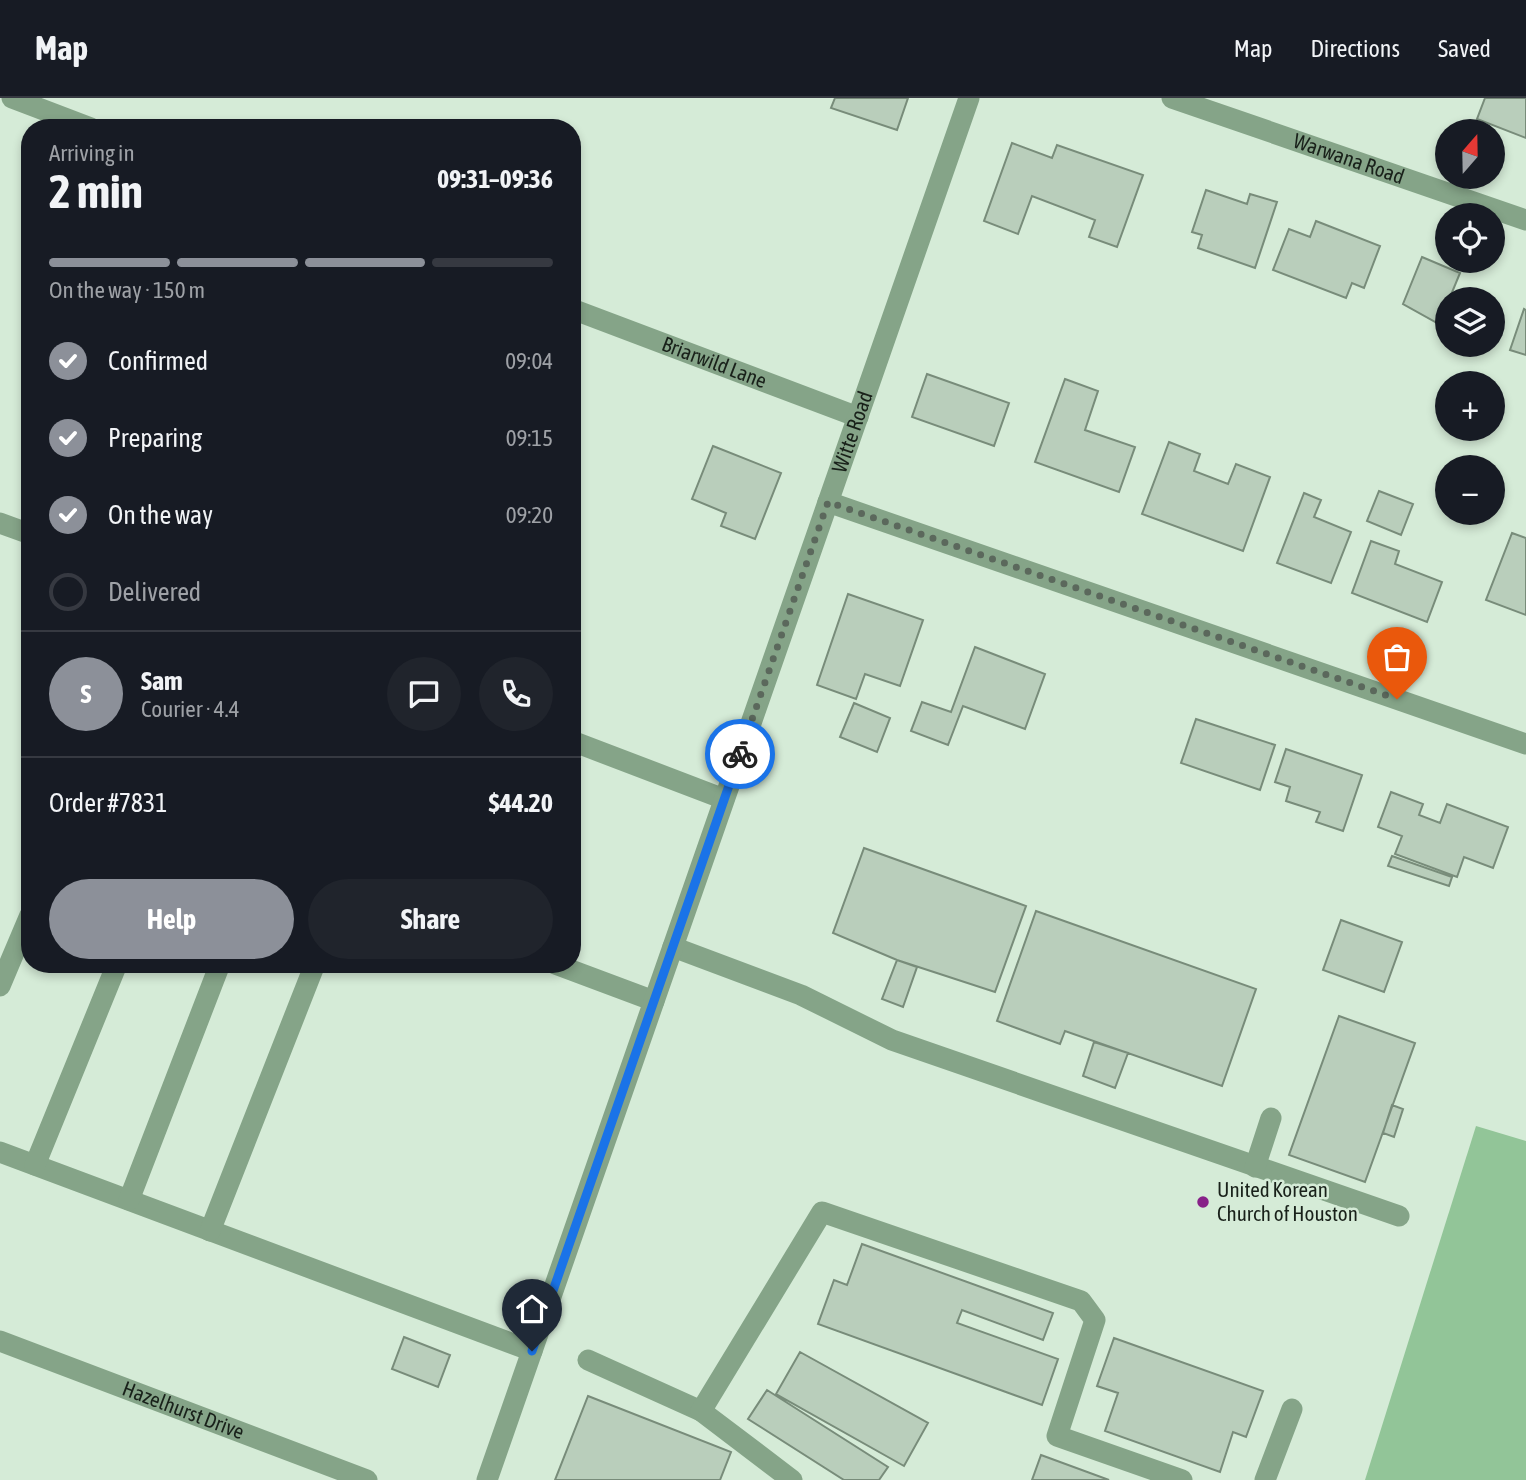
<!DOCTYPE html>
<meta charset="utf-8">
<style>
body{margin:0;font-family:"Asap Condensed",sans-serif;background:#20242c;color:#f1f3f6;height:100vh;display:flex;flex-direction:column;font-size:26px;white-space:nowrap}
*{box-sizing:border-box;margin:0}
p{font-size:23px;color:#9ea1a6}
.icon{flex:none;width:38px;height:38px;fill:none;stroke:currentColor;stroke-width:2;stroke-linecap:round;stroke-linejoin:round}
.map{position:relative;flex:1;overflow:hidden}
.drawer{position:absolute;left:21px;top:21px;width:560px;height:854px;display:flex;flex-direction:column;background:#171b24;border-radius:28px;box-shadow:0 4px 10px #0003}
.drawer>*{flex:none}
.needle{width:46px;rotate:20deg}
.fabs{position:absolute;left:1435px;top:21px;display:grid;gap:14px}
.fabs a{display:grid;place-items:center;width:70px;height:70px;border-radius:50%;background:#171b24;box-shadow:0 4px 10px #0003;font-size:35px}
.pin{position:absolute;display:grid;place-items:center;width:60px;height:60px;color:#fff;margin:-72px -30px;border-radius:50% 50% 50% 0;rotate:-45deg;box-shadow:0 0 7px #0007}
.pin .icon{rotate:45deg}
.courier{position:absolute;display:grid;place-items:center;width:70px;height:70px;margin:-35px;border:5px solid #1a73e8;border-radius:50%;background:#fff;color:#222;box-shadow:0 2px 9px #0007}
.headline em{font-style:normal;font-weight:700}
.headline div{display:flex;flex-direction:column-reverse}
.headline{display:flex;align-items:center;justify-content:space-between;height:119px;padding:0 28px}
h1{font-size:46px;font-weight:700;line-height:52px}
.bar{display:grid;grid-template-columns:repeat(4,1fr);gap:10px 7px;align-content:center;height:84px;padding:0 28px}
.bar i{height:9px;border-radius:5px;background:#363941}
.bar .active{background:#8c9099}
.bar p{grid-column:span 4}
.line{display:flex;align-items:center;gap:18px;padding:0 28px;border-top:2px solid #363941}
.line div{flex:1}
.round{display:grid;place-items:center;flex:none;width:74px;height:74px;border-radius:37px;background:#20242c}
ol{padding:0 28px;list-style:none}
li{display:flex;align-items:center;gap:21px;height:77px}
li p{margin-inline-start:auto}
li .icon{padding:7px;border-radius:50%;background:#8c9099;color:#fff;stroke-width:4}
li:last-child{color:#9ea1a6}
li i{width:38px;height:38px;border:4px solid #363941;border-radius:50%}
.button{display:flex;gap:14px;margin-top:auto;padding:14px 28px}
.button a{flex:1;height:80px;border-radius:42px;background:#8c9099;color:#fff;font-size:28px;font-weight:700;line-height:80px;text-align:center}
.button a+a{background:#20242c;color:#f1f3f6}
header{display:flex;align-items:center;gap:42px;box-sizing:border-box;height:98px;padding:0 35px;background:#171b24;border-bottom:2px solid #363941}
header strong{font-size:33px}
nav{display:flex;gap:38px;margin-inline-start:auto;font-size:24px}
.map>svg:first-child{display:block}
.green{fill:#92c598}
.building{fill:#b9cebb;stroke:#788c7a;stroke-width:2}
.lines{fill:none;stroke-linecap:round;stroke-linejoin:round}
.minor{stroke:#85a488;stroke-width:21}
.done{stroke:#5b685c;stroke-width:7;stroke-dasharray:0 12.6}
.route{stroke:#1a73e8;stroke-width:9}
.poi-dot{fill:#872188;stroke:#d5ebd7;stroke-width:2.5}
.labels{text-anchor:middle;stroke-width:5;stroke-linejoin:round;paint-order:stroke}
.street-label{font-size:21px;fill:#19211a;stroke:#d5ebd7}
.poi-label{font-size:21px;fill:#19211a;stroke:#d5ebd7;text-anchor:start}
</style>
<header>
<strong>Map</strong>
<nav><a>Map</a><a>Directions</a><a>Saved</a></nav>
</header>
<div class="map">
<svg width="1526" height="1382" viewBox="0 0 1526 1382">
<rect width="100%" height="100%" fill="#d5ebd7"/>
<!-- green -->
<path class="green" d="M1476,1028l50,15v339h-161z"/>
<!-- building -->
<path class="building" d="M835,0h73l-11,32 -66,-22z
M1485,0h41v40l-49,-19z
M1012,45l40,15 5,-13 86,30 -26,72 -28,-10 6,-17 -63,-24 -14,38 -34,-13z
M1206,92l41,14 3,-10 27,8 -22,66 -57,-20 4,-13 -10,-3z
M1316,123l64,25 -16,42 -12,-5 -6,15 -73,-28 16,-41 21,8z
M1422,159l38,16 -21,51 -36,-20z
M1524,211l2,1v45l-16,-5z
M927,276l82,29 -15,43 -82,-29z
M1065,281l33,12 -13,39 50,17 -16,45 -84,-30z
M1169,344l31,12 -6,17 34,13 8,-20 34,13 -27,74 -101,-37z
M713,348l68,27 -26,66 -34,-13 5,-13 -34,-14z
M1379,393l34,13 -12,31 -34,-14z
M1304,395l17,7 -7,17 37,15 -20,51 -54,-20z
M1512,435l14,5v77l-40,-15z
M1371,443l28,10 -4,13 47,18 -15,40 -75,-29z
M848,496l75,26 -23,66 -35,-12 -9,25 -39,-14z
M975,549l70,27 -20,55 -62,-23 -15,39 -37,-14 11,-29 29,10z
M854,605l36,15 -13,34 -37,-15z
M1196,621l79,26 -15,45 -79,-27z
M1286,651l76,26 -19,56 -27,-9 4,-10 -34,-11 4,-14 -15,-5z
M1391,694l32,12 -4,11 21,8 7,-19 61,23 -15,41 -29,-11 -7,20 -62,-23 7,-18 -24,-9z
M864,750l162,58 -31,86 -98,-32 -64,-27z
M1392,758l60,21 -3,9 -61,-20z
M1036,813l220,78 -34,97 -157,-55 -5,13 -63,-23z
M1341,822l61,22 -18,50 -61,-22z
M897,862l20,7 -14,40 -21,-8z
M1339,918l76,27 -50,139 -76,-27z
M1094,944l34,11 -13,35 -32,-12z
M1392,1007l11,4 -9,28 -11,-4z
M862,1146l191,69 -10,27 -81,-30 -5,13 101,36 -16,46 -224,-81 16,-44 13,5z
M404,1239l46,18 -12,32 -46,-18z
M1114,1240l149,53 -17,46 -13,-5 -13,40 -115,-41 13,-38 -21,-7z
M800,1254l128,71 -24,43 -128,-72z
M767,1292l121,77 -9,13h-35l-96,-61z
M588,1298l143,56 -11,28h-165z
M1041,1357l68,25h-77z"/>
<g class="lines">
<!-- minor -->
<g class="minor">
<path d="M12,0l79,30"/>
<path id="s1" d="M1172,0l354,122"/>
<path id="s2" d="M572,211l286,108"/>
<path d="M828,404l698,242"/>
<path d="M0,425l30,11"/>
<path d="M572,643l152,58"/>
<path d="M673,849l128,48 91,45 507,176"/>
<path d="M555,866l99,37"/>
<path d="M0,888l30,-71"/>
<path d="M0,1054l532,199"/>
<path d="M35,1067l82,-201"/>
<path d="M1255,1069l16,-49"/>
<path d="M129,1102l91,-236"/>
<path d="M210,1133l105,-267"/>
<path id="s3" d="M0,1243l367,139"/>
<path d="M588,1262l113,51"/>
<path id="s4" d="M487,1382l482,-1382"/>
<path d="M792,1382l-91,-69 121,-199 259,89 14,19 -38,116 125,44"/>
<path d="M1265,1382l27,-71"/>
</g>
</g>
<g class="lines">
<!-- done -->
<path class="done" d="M740,656l88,-252 569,197"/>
<!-- route -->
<path class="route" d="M532,1253l208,-597"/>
</g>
<!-- markers -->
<circle class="poi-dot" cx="1203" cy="1104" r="7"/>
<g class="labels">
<!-- street labels -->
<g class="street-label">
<text dy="7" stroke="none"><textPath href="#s1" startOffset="187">Warwana Road</textPath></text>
<text dy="7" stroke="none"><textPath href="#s2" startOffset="152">Briarwild Lane</textPath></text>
<text dy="7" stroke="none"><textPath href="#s4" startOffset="1110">Witte Road</textPath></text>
<text dy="7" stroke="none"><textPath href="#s3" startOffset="196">Hazelhurst Drive</textPath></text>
</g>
<!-- poi labels -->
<g class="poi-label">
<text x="1217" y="1099">United Korean<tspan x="1217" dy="24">Church of Houston</tspan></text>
</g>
</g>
</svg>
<div class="fabs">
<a><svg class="needle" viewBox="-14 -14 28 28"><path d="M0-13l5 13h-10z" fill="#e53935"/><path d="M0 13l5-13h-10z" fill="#9ea1a6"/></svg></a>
<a><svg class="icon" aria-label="locate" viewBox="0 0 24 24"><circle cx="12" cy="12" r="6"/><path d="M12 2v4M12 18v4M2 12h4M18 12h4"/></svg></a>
<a><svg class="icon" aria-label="layers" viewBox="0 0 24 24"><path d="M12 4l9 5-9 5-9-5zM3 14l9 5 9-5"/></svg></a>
<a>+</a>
<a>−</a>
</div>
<div class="pin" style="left:1397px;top:601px;background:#ea580c"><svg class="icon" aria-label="bag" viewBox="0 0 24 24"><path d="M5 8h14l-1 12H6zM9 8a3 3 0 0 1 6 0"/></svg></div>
<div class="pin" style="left:532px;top:1253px;background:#1f2937"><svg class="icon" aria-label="home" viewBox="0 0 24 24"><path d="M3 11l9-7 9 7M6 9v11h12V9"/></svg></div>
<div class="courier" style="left:740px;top:656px"><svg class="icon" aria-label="bike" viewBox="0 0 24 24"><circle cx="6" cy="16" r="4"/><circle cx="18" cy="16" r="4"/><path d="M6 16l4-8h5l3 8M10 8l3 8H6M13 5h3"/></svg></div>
<section class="drawer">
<div class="headline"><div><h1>2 min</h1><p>Arriving in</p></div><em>09:31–09:36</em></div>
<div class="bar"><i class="active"></i><i class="active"></i><i class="active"></i><i></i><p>On the way · 150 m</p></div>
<ol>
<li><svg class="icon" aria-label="check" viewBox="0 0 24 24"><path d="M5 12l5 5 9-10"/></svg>Confirmed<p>09:04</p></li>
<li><svg class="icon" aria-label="check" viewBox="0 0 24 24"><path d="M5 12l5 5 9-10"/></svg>Preparing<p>09:15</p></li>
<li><svg class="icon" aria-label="check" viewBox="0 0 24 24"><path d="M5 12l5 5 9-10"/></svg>On the way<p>09:20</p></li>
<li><i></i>Delivered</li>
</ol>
<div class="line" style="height:126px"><b class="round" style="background:#8c9099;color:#fff">S</b><div><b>Sam</b><p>Courier · 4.4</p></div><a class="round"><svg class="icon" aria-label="chat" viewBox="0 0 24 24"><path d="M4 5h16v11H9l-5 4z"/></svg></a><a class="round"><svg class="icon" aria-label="phone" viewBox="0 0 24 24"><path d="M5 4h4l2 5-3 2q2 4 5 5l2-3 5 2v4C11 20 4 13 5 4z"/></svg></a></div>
<div class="line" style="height:91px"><div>Order #7831</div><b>$44.20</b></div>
<div class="button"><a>Help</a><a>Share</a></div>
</section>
</div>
